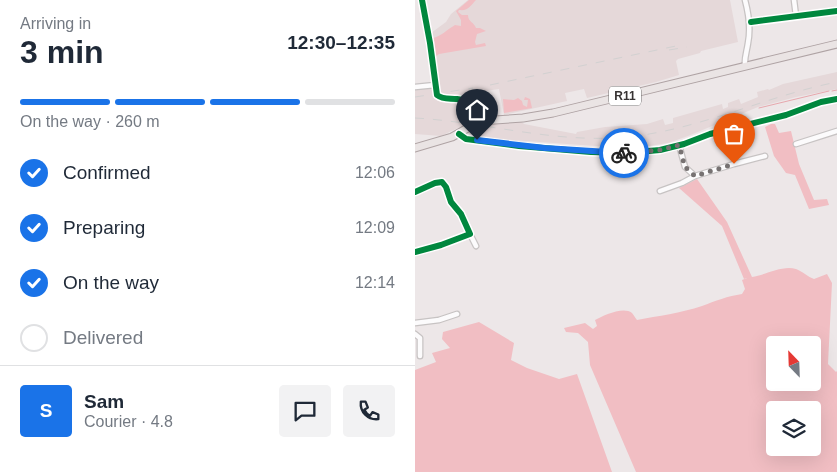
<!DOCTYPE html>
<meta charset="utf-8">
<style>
body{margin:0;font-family:Arial,sans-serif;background:#f2f2f3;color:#1f2937;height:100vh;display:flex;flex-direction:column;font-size:19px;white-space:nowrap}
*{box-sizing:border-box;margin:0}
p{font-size:16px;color:#747a83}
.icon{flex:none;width:28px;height:28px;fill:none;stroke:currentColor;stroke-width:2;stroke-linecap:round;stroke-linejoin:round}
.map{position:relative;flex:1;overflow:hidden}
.panel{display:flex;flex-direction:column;background:#fff;width:415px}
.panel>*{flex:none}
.needle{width:32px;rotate:337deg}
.buttons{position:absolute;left:351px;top:336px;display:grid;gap:10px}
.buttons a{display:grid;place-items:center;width:55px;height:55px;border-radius:5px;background:#fff;box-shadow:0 5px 20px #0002;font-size:25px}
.pin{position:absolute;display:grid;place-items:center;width:42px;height:42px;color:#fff;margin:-51px -21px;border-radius:50% 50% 50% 0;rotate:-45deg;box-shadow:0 0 5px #0007}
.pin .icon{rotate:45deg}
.courier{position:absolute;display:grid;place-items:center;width:50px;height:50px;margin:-25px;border:4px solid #1a73e8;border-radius:50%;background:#fff;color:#222;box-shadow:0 1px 6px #0007}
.overview em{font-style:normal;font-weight:700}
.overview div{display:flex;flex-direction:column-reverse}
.overview{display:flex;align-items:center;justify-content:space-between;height:85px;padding:0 20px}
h1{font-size:32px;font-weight:700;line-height:38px}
.bar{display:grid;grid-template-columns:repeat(4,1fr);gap:8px 5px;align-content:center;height:60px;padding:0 20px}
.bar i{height:6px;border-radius:4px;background:#e0e1e3}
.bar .on{background:#1a73e8}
.bar p{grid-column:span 4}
.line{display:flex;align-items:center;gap:12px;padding:0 20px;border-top:1px solid #e0e1e3}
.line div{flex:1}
.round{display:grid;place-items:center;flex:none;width:52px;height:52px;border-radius:5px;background:#f2f2f3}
ol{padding:0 20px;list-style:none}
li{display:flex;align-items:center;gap:15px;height:55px}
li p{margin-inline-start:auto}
li .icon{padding:5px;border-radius:50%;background:#1a73e8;color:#fff;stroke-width:4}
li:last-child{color:#747a83}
li i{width:28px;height:28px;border:2px solid #e0e1e3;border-radius:50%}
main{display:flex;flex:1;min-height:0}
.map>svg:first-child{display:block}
.built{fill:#e5d8d9}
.forest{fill:#f1bec3;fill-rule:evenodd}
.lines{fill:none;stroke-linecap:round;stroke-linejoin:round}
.stream{stroke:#e7a8ae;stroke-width:1}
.minor-casing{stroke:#c7c3c3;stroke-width:7}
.primary-casing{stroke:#afa3a4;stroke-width:9}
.minor{stroke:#fcfbfc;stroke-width:4.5}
.primary{stroke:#eae4e4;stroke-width:7}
.rail{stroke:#d2d1d1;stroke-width:1;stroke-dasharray:9 9;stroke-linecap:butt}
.cycleway-casing{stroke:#fff;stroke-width:9}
.cycleway{stroke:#00873e;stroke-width:6}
.done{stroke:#777272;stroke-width:5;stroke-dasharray:0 9}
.route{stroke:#1a73e8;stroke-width:6}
.labels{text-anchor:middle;stroke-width:5;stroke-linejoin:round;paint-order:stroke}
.shield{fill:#fff;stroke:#737070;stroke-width:1}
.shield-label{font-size:12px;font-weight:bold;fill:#373333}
</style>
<main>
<section class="panel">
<div class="overview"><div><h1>3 min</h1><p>Arriving in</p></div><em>12:30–12:35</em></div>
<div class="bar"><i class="on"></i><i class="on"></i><i class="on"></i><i></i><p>On the way · 260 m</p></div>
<ol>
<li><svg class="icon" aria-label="check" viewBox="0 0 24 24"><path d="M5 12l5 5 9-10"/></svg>Confirmed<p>12:06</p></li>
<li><svg class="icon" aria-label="check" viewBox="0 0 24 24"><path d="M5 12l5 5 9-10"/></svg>Preparing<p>12:09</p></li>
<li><svg class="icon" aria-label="check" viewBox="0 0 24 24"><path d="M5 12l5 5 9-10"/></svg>On the way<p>12:14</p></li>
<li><i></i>Delivered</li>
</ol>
<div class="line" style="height:90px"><b class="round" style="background:#1a73e8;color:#fff">S</b><div><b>Sam</b><p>Courier · 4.8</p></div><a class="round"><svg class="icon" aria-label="chat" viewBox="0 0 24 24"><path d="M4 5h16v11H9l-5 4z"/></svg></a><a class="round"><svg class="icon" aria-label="phone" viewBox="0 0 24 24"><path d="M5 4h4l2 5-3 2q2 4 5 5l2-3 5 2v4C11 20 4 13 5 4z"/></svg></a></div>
</section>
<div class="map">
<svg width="422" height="472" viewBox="0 0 422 472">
<rect width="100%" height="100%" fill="#ede7e8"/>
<!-- built -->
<path class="built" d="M53,0h262l8,42 -37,9 -1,2 -22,6 -2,2 3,14 -23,7 -69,16 -3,-9 -19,4 2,8 -63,14 -5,-26 -54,8 -5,-2 -9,-62 15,-11 5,-8z
M422,72v17l-41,8 -38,10 -70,29 -20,7 -19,3h-54l-83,-6 -44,-6 4,-3 -12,-4 -19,9 -26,-2v-47l18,2 5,10 26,3 19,8 -6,8 8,5 37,-1 2,2 52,10 1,-2 28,-5 42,-3 16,-5 2,6 8,-2v-5l49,-14 1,5 5,-2v-4l11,-4 2,5 17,-7 -1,-5 11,-3 1,1 14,-6z"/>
<!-- forest -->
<path class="forest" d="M54,0h7c-6,6 -7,11 -17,10l-1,2 4,3h6c0,7 6,7 8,13h4l6,3 -9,3 -2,8 1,3 9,-2 1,3 -47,8 -4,3 -2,-19c7,-1 15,-9 22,-13l6,1v-6l-5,-9z
M110,97l5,2 2,9 -28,5 -1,-14 11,1 4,-2 4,3 1,4 4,2 1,-7h-4z
M356,124h4l4,9 12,-2 8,33 15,36 13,-1 2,6 -20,4 -14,-34 -9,-2 -12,-17 -9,-29z
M282,179l30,43 25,55c14,-2 30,-12 44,-8 6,2 12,8 18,10l13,-5 5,9 -4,81 8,8 1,-1v101h-201l-46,-107 -2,-23 -10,-9 -12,-1 -2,-4 21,-5 8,6 4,-3 -2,-6c8,-4 28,-14 37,-7 2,2 3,5 5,7 21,-4 44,-7 65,-14 13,-5 26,-10 40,-12l3,-5 -3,-9 5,-2 -3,1 -22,-53 -43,-38zM360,345h38v37h-38zM360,410h38v38h-38z
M64,322l35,21 -3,17 16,8 32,11 18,-5 35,98h-197v-102l21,-8 -4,-9 18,-5 -8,-9 1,-7z"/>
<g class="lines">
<!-- stream -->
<path class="stream" d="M417,91l5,-1
M344,108l70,-17"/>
<defs>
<path id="minor" d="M7,0l8,43 7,52c6,5 13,3 20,4 13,2 28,8 34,20
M379,0l2,16
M336,22l86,-11
M330,66c-1,-8 2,-15 3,-23 3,-15 1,-28 -3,-43
M0,87l20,-2
M44,134l7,5 53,7 72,6 35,1 34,-3 24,-6 26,-10 76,-19 35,-13 16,-3
M381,144l41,-13
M264,145l6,22 10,9 39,-12 31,-8
M245,191l22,-8 13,-7
M0,192l20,-9 7,-1 4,5 5,15 10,12 9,20 -29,11 -26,7
M55,234l6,12
M0,323l24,-3 18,-6
M0,334l5,4v18"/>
<path id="primary" d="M0,148l37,-11 28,-16 43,-3 30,-5 284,-69"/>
</defs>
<!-- minor casing -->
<use href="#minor" class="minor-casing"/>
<!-- primary casing -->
<use href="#primary" class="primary-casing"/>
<!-- minor -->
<use href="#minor" class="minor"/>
<!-- primary -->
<use href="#primary" class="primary"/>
<!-- rail -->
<path class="rail" d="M254,50l18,-3
M75,85l186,-39
M0,97l58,-9
M0,118c71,4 140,26 212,19 72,-7 139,-41 210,-55"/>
<defs>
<path id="cycleway" d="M7,0l8,43 7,52c6,5 13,3 20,4 13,2 28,8 34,20
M336,22l86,-11
M44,134l7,5 53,7 72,6 35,1 34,-3 24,-6 26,-10 76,-19 35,-13 16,-3
M0,192l20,-9 7,-1 4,5 5,15 10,12 9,20 -29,11 -26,7"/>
</defs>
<!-- cycleway casing -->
<use href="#cycleway" class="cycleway-casing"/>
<!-- cycleway -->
<use href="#cycleway" class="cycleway"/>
</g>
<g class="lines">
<!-- done -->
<path class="done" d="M209,153l36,-3 19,-5 6,22 10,9 39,-12"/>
<!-- route -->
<path class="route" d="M62,140l68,8 79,5"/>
</g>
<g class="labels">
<!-- shield labels -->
<rect class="shield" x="194" y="86.5" width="32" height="19" rx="4"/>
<g class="shield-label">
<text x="210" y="100">R11</text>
</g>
</g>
</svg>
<div class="buttons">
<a><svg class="needle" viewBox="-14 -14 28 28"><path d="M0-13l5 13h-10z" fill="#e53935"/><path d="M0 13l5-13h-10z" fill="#747a83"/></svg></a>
<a><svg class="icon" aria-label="layers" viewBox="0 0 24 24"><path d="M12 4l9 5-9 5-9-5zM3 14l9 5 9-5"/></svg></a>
</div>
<div class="pin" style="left:319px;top:164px;background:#ea580c"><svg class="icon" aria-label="bag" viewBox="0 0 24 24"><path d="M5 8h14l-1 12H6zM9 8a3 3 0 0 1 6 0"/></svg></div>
<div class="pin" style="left:62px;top:140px;background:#1f2937"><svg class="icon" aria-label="home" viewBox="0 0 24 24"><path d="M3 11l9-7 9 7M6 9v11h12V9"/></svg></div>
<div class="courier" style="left:209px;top:153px"><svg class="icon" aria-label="bike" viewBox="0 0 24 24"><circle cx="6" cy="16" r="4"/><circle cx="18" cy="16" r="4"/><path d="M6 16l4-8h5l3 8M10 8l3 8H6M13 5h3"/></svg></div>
</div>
</main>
